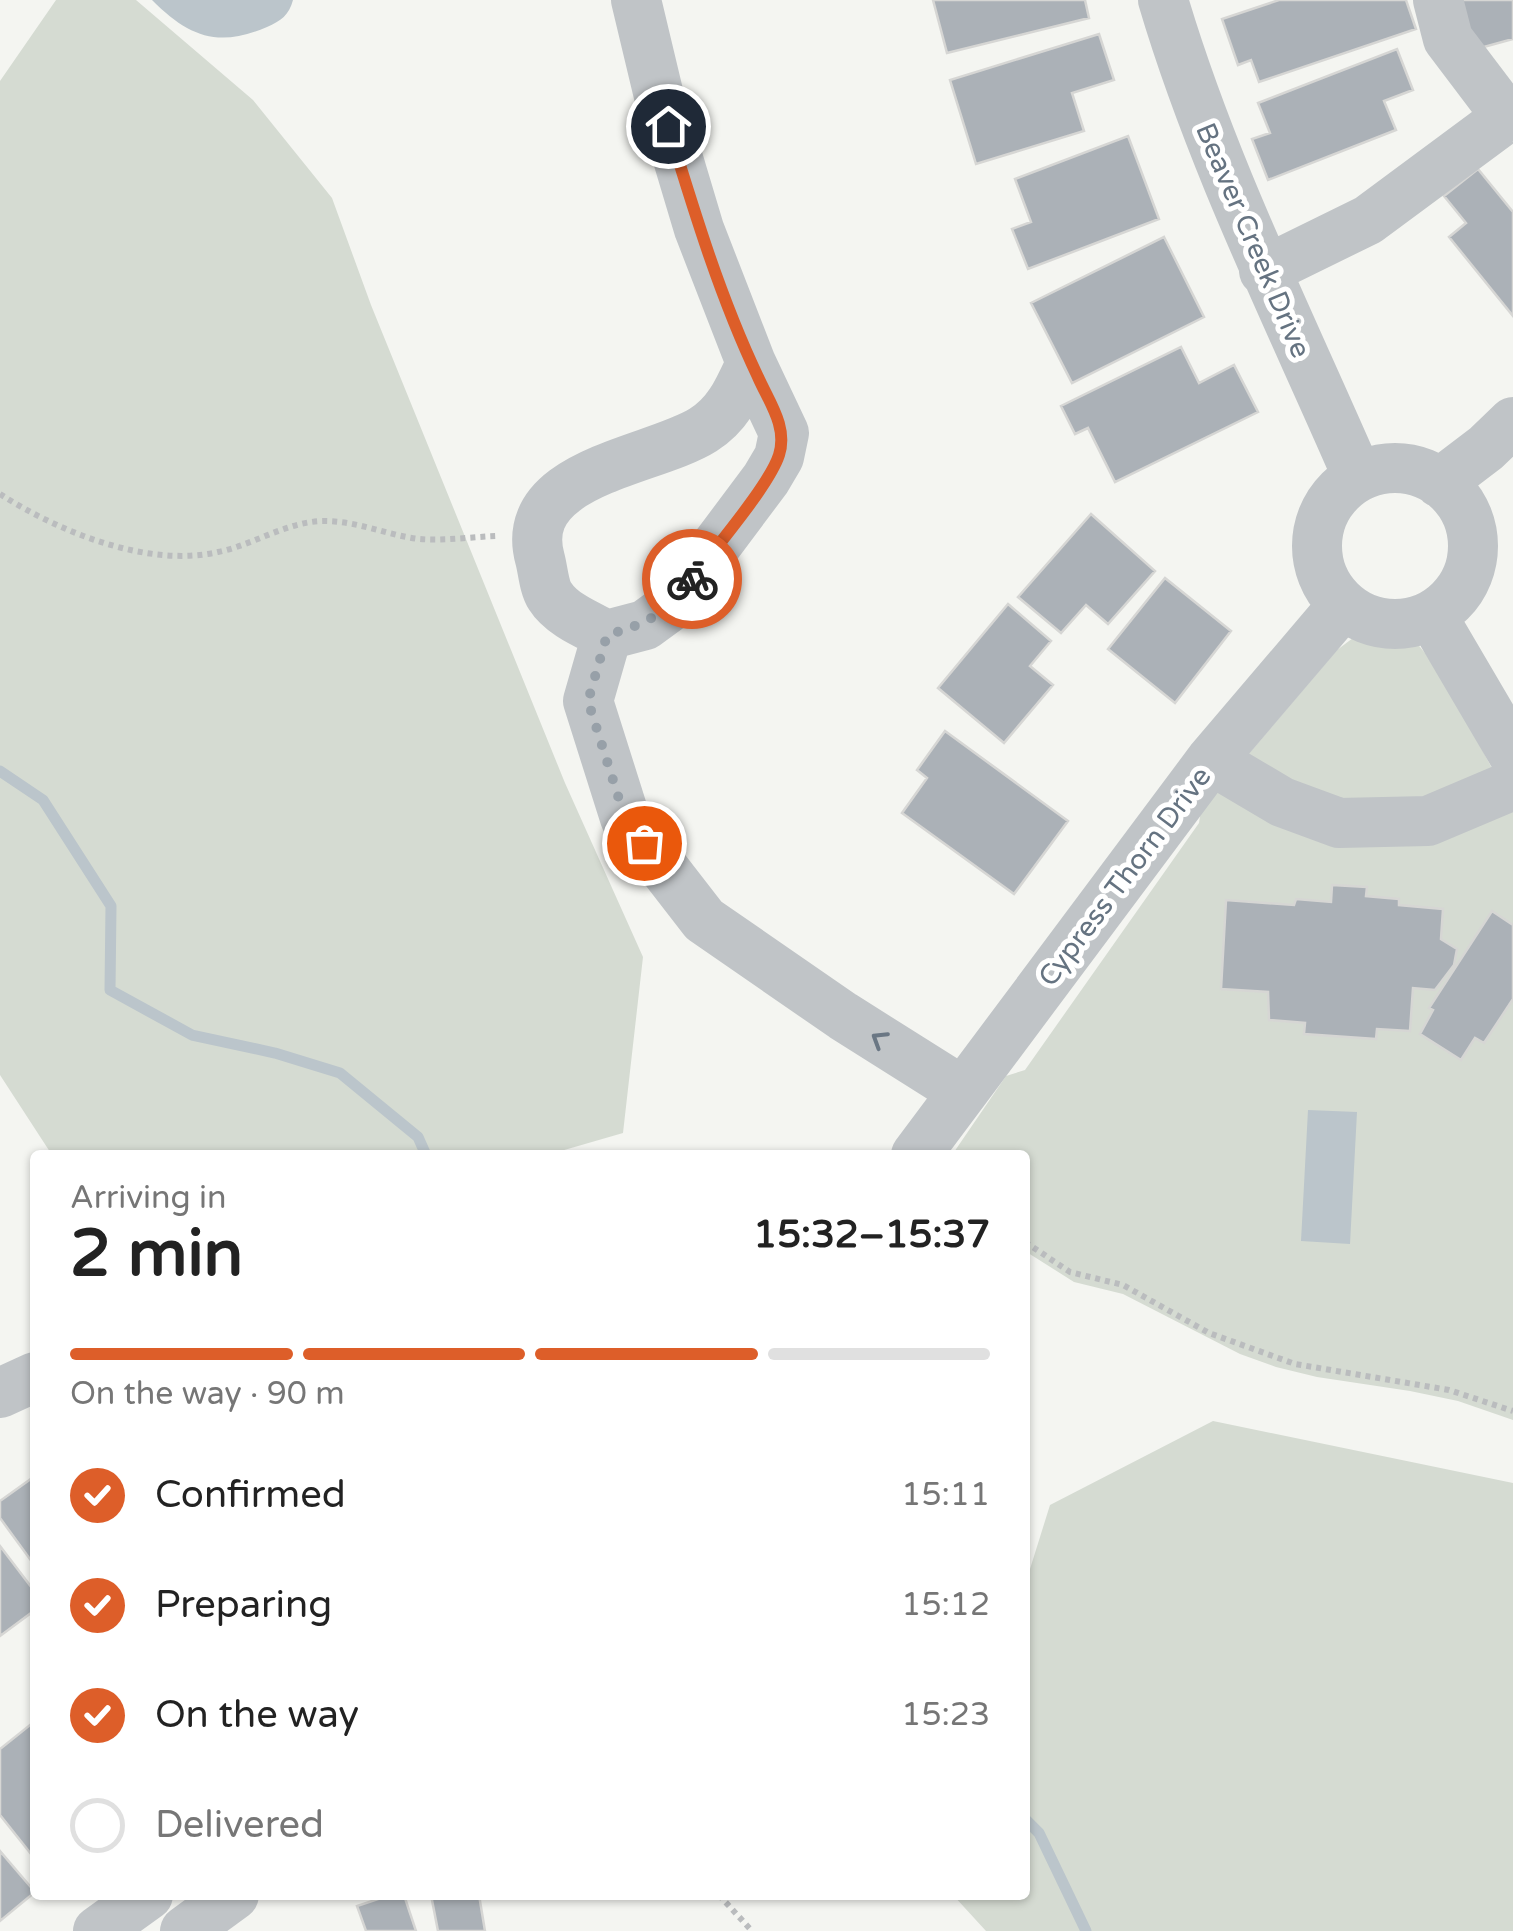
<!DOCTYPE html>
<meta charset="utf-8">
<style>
body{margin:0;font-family:"Varela Round",sans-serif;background:#f2f2f2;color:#222;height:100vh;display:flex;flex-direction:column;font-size:38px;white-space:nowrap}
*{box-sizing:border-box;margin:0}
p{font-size:32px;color:#767676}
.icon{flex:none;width:55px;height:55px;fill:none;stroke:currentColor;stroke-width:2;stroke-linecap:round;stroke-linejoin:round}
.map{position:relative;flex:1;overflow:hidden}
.details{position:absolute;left:30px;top:1150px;width:1000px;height:750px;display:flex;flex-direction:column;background:#fff;border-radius:10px;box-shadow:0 2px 8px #0004}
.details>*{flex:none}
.pin{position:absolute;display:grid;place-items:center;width:85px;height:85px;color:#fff;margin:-42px;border:5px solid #fff;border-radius:50%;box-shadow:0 2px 10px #0007}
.courier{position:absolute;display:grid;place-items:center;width:100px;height:100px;margin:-50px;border:8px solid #dd5e29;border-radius:50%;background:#fff;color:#222;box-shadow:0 2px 12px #0007}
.summary em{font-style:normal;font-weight:800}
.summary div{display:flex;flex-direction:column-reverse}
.summary{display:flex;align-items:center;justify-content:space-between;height:170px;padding:0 40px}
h1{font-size:65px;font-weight:800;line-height:75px}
.bar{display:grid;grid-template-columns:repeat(4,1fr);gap:15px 10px;align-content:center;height:120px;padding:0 40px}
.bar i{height:12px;border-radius:8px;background:#e0e0e0}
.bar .current{background:#dd5e29}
.bar p{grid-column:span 4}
ol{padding:0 40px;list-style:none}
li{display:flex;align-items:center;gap:30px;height:110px}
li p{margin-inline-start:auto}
li .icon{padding:10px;border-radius:50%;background:#dd5e29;color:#fff;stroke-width:4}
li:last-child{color:#767676}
li i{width:55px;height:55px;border:5px solid #e0e0e0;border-radius:50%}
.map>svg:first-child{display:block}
.green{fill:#d5dbd2}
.water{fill:#bbc5cb}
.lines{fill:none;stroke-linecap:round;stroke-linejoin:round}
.stream{stroke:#bbc5cb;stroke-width:11}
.building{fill:#abb1b7;stroke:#d6d6d4;stroke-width:2.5}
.path{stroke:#babcbe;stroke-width:6;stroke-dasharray:5 5;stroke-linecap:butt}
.minor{stroke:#c0c4c7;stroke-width:50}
.oneway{stroke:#6a7784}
.done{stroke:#97a0a8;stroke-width:10;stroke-dasharray:0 18}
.route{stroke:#dd5e29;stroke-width:12}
.labels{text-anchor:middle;stroke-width:10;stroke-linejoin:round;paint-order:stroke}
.street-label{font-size:28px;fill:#657381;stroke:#fff}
</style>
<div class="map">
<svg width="1513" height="1931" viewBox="0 0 1513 1931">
<rect width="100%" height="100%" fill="#f4f5f1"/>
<!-- green -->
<path class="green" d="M56,0h80l117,100 79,98 39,107 194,478 78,174 -20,176 -76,22h-495l-52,-80v-994z
M1368,633h29l18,8 10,12 35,55 53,100v612l-55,-19 -48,-10 -93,-14 -41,-10 -36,-13 -117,-60 -49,-12 -49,-31v-96h-73l54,-79 19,-6 174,-247 2,-13 136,-160 16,-12z
M1213,1421l300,62v448h-527l-33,-36h72v-310l25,-80z"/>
<!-- water -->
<path class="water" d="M152,0h141c-4,15 -12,21 -26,27 -49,21 -78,10 -115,-27z
M1308,1110l49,2 -7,132 -49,-3z"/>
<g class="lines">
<!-- stream -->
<path class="stream" d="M0,771l43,29 68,106 -1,84 82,45 83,18 65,20 78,64 8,18
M1025,1819l14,14 47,98"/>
</g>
<!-- building -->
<path class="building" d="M933,0h152l4,18 -142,35z
M1279,0h127l10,29 -157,53 -8,-22 -13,5 -16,-46z
M1458,0h55v39l-40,11z
M1099,34l15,46 -42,13 12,38 -108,33 -26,-84z
M1397,49l16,41 -29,11 12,29 -128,50 -16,-41 18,-6 -12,-30z
M1128,136l31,83 -131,50 -16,-40 19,-7 -16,-43z
M1478,169l35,43v104l-64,-79 17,-14 -22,-27z
M1164,237l40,80 -132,66 -41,-80z
M1181,347l18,36 35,-18 24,47 -143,70 -27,-54 -13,6 -14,-28z
M1091,514l64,57 -47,53 -22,-19 -25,28 -43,-36z
M1165,578l66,53 -56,72 -67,-54z
M1008,604l43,37 -21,25 23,19 -49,58 -66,-55z
M945,731l123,90 -54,73 -112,-81 25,-35 -10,-8z
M1332,885l35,2 -1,9 33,3v6l44,4 -2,30 16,10 -3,16 -19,25 -22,-2 -3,43 -33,-2 -1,10 -72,-5 1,-11 -36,-3 -1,-28 -47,-3 5,-89 68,5 2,-6 35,3z
M1492,911l21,14v74l-29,44 -9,-5 -14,22 -41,-26 13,-24 -4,-2z
M35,1476v90l-35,-48v-17z
M0,1546l35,46v18l-35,26z
M35,1721v138l-35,-44v-66z
M0,1851l35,41 -35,29z
M390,1895h14l12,36h-50l-9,-25z
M431,1895h48l6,36h-47z"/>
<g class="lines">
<!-- path -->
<path class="path" d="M0,494c59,38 148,74 218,58 35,-7 66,-29 103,-31 34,-1 65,14 98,18 25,2 52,-2 77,-3
M1025,1242l45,30 53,13 86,48 86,31 154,26 64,21
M719,1895l33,36"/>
<!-- minor -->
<path class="minor" d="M636,0l22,92 41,137 52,134 33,70 -5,24 -13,22 -95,127 -26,19 -38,10c-19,-10 -45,-20 -57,-39 -6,-9 -7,-26 -10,-37 -24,-87 112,-97 163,-129 26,-16 36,-41 48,-67
M1163,0c49,165 126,318 194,475
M1438,0l10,39 59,78 6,-5
M1264,271l104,-51 139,-103
M1317 546a78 78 0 1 1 156 0a78 78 0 1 1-156 0Z
M1440,483l46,-35 27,-26
M1432,616l81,138
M607,635l-19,66 37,117 79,102 139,96 119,75
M1211,760l71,42 57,21 89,-2 85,-36
M916,1155l295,-395 132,-155
M0,1393l35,-16
M98,1931l50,-36
M185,1931l49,-36"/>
</g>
<!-- one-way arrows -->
<defs><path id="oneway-chevron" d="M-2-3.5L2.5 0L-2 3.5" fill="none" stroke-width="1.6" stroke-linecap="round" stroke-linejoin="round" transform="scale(2.5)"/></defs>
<use class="oneway" href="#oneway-chevron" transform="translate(879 1039) rotate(-148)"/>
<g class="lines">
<!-- done -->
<path class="done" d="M644,843l-19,-25 -37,-117 19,-66c42,-12 58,-21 85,-56"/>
<!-- route -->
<path class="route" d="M668,126c26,85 52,171 90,251 11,25 30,50 21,78 -10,31 -65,94 -87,124"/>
</g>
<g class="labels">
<!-- street labels -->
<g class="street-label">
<text transform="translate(1254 240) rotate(67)" y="10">Beaver Creek Drive</text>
<text transform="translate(1124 876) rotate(-53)" y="10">Cypress Thorn Drive</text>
</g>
</g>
</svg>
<div class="pin" style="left:644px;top:843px;background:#ea580c"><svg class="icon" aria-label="bag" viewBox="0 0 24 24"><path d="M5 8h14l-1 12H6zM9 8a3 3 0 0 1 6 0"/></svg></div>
<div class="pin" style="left:668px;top:126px;background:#1f2937"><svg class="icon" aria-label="home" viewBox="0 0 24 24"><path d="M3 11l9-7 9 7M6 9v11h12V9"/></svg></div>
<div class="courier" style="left:692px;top:579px"><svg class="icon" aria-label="bike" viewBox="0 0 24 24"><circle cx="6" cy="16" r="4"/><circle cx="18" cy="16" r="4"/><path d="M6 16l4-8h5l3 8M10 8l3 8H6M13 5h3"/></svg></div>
<section class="details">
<div class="summary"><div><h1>2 min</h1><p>Arriving in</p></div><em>15:32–15:37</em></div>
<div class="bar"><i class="current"></i><i class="current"></i><i class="current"></i><i></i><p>On the way · 90 m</p></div>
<ol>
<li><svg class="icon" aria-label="check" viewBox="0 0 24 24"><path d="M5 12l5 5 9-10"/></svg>Confirmed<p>15:11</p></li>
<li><svg class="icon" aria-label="check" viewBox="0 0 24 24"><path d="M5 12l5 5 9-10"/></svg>Preparing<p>15:12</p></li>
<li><svg class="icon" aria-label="check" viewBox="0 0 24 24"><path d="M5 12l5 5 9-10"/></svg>On the way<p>15:23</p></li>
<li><i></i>Delivered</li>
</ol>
</section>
</div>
